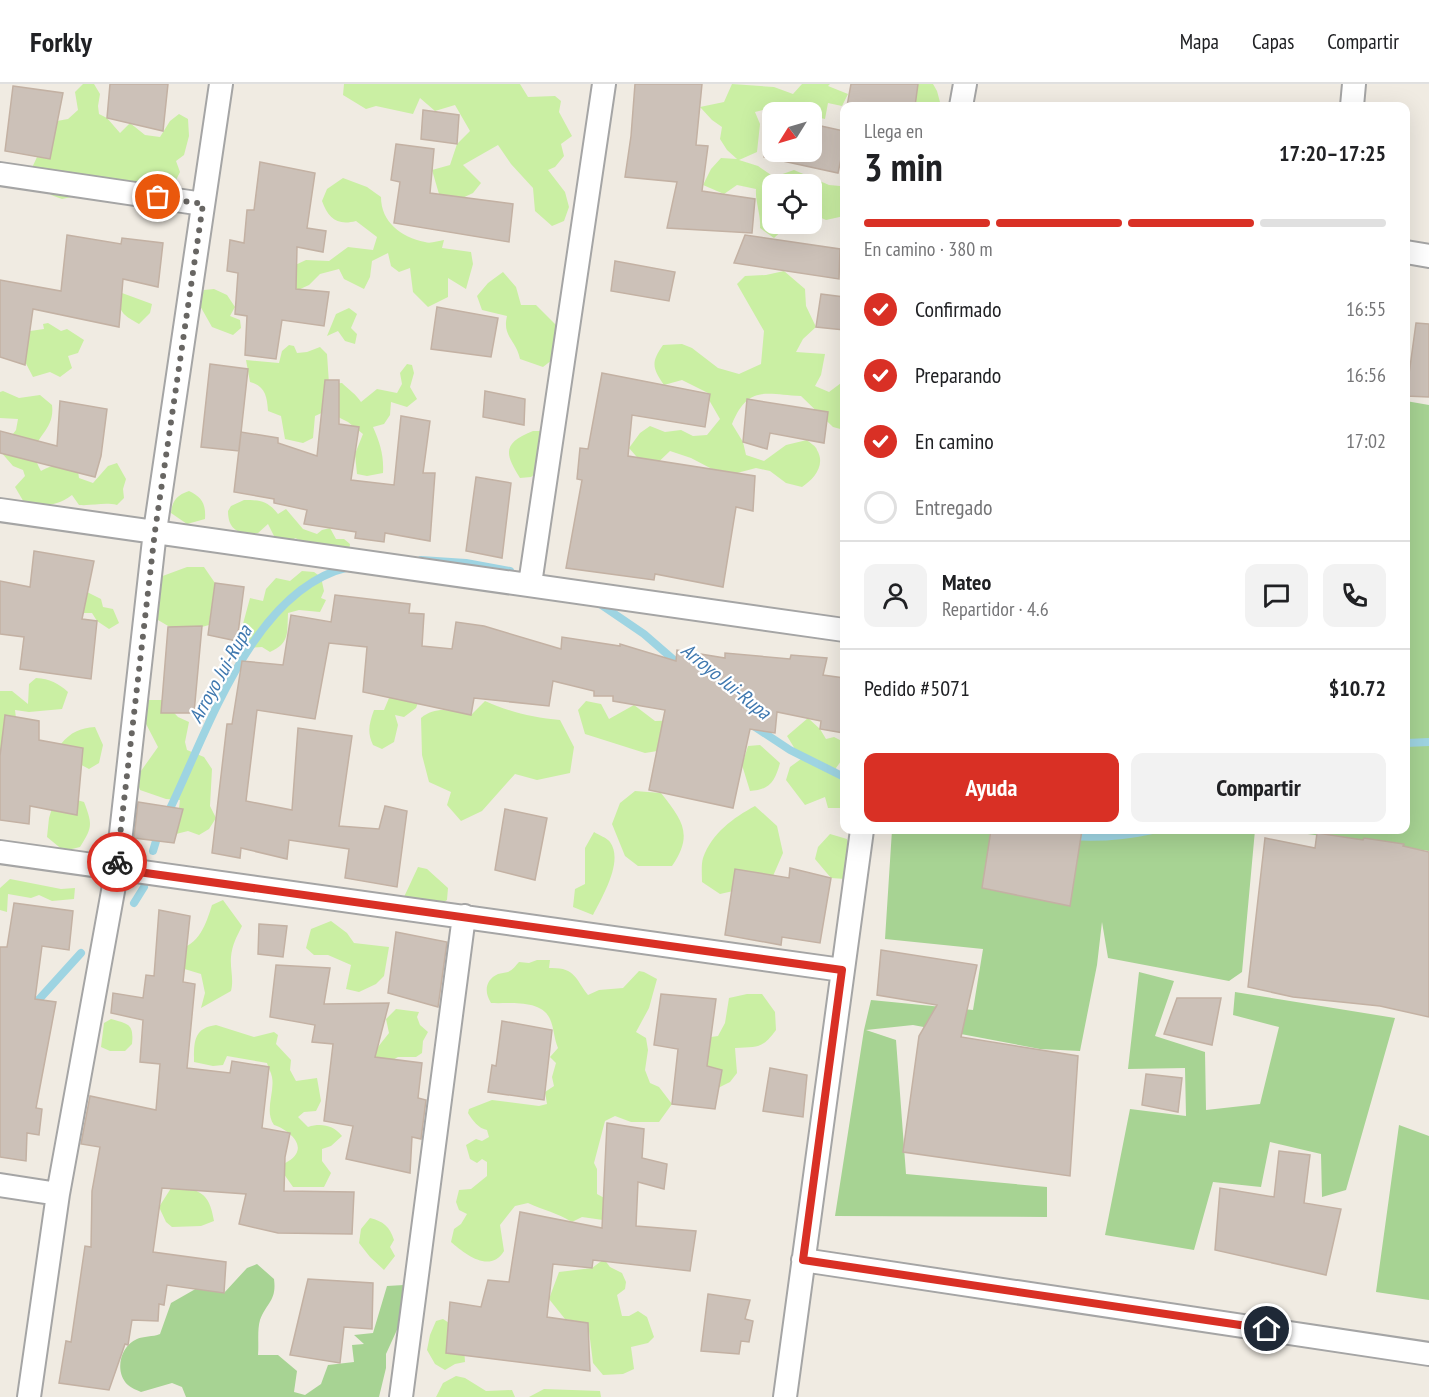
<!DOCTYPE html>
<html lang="es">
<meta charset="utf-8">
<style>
body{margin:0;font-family:"PT Sans Narrow",sans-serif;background:#f2f2f2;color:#202124;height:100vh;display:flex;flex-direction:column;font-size:22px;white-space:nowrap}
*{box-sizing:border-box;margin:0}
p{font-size:20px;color:#757577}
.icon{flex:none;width:33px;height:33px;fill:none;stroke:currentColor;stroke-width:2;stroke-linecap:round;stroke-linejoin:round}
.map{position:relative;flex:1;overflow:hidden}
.details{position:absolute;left:840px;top:18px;width:570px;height:732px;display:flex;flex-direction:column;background:#fff;border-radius:12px;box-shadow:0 6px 24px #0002}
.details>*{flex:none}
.needle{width:39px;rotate:233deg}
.controls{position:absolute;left:762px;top:18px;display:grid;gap:12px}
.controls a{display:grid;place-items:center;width:60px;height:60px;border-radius:12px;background:#fff;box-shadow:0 6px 24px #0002;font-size:30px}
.pin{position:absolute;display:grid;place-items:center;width:51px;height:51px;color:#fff;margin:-26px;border:3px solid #fff;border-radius:50%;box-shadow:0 2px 6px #0007}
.courier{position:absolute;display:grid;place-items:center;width:60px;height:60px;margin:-30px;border:4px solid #d93025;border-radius:50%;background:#fff;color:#222;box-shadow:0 2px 8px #0007}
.summary em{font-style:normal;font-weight:800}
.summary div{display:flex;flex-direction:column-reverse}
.summary{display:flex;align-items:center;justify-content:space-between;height:102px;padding:0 24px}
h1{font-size:39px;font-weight:800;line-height:45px}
.bar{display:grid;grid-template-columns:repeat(4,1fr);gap:9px 6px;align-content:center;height:72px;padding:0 24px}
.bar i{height:8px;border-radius:4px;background:#e0e0e0}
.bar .selected{background:#d93025}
.bar p{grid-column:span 4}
.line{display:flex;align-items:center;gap:15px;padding:0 24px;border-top:2px solid #e0e0e0}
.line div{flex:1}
.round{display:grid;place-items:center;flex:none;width:63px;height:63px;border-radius:12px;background:#f2f2f2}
ol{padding:0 24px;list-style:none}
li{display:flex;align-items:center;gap:18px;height:66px}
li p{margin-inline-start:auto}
li .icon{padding:6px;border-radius:50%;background:#d93025;color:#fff;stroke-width:4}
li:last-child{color:#757577}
li i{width:33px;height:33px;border:3px solid #e0e0e0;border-radius:50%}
.button{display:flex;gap:12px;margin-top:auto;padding:12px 24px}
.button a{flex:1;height:69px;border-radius:12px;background:#d93025;color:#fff;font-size:24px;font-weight:800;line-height:69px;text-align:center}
.button a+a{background:#f2f2f2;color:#202124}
header{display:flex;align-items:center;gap:36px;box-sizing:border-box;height:84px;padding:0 30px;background:#fff;border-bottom:2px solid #e0e0e0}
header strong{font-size:28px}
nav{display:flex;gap:33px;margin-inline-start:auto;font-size:21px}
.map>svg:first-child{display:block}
.grass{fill:#caefa3}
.forest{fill:#a7d393}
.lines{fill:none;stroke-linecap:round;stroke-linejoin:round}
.stream{stroke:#9ed4e2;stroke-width:8}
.building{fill:#ccc1b8;stroke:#c3b1a3;stroke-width:1.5}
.minor-casing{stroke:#a5a5a5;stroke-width:26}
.minor{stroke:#fff;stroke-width:22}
.done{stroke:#686663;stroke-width:6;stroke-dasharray:0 10.8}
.route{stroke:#d93025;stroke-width:8}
.labels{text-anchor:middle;stroke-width:4.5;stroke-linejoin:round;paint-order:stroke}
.water-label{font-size:20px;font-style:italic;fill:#3f78af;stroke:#fff}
</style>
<header>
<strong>Forkly</strong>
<nav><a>Mapa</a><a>Capas</a><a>Compartir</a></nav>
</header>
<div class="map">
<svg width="1429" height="1313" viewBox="0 0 1429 1313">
<rect width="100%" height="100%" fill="#f0ebe2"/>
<!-- grass -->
<path class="grass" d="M83,0h11l6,10 -2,12 1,8 8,4 13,15 10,-10 15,12 15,2 10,-16 9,-7 9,5 1,17 -5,19 -8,6 4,11 -6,12 -7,6 -4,17 -13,1 -21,-23 -67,14 -11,-4 -20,-25 6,-13 13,2 7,-38 11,-2 10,-9 -3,-18z
M344,0h176l8,13 27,-1 6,5 -2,11 13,24 -11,8 3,12 -9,11 -7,3 17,22 4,15 -5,14 -12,5 -17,-15 -2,-23 -22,-24 -13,-19 -35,20 18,18 -8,10 -17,8 -17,-7 -7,-24 18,-5 7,-21 13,-13 -15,-26 -20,6 -15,-13 -7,16 -37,-8 -10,3 -23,-14z
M732,0l42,3 19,7 9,-10h28l-2,2 20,8 -6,12 -14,-3 -3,16 -13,-3v-4h-5l-7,-5 -4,5h-14l-7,-5 -20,5 5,12 -3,28 -18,8 19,6 16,11 20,-7 35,15 11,1 4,-6v36l-18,4 -14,-6v-30h-40v40h17l-15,14 -14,-10c1,-14 -5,-26 -4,-39l-19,-4 -13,9 -21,-9 8,-16 10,-11 16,1 -10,-9 -7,-11 2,-12 -10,-7 -12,-13 24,-5z
M915,0h18l4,7 4,15h-39l-1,-7z
M343,94l24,9 14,10c0,25 20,40 44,45 5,2 13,-1 19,-2l-2,8 29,4 2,12 -7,25 -18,-11v19l-20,10 -15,-15 -3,-24 -11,4 -8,-6 -3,-13 -16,8 -2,16 -6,12 -20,-10 -5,-10 -19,5 -11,11 -11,5 -7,-8v-15l15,-7 23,1 19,-14 25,3 4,-13 -21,-16c-19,5 -28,-3 -34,-20l5,-12z
M784,187l21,18 1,17 10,21 -13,12 -7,13 29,2 -4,21 -6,11 14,6 12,-9h3v47l-11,-3 -32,-31c-36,-2 -53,-11 -69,28l11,18 3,13 18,6 22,-16 21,-5c3,3 9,6 10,10 9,15 -3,29 -15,37l-16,-4 -16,-12 -14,-3 -19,5 -25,-4 -21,-11 -21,-7 -21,20 -20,-23 11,-15 10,-7 15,6 16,-2 12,6 14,-1 13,-16 -11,-19 1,-6 -28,-14 -18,5c-12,-17 -13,-23 -1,-40l19,-1 10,4 26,20 21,6 22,-10 3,-33 -27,-47 8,-8 21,-1z
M503,188l13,15 5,18h15l23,23 -7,32 -9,7 -23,-8c-4,-20 -18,-22 -13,-43l-25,-6 -5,-14 11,-13z
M214,205l13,6 8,12 -5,9 10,4 1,8 -8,7 -21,-8 -13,-23 5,-14z
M122,209l30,11 -2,9 -11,11c-15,-9 -18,-9 -22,-27z
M349,224l8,6 -6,14 6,6 -2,10 -10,-3 -7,-10 -11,5 9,-22z
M48,239l13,8 6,-2 17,11 -6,13 -10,3 4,12 -12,9 -10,-5 -17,5 -13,-25 10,-21 14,-2 -1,-5z
M289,261l5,1 3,7 10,-1 13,-5 7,7 2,30 13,-1c7,7 14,11 19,19l16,-13 20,4 5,-9 -2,-11 7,-9 5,1 2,8 -4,14 7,12 -10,8 -16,-5 -1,13 -6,9 -11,3c7,16 11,28 10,46l-16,3 -10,-2 -2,-20 8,-20 -15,-12 -22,-11 -11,5 -2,22 -10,5 -18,-4 -4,-23 -13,-5c-1,-15 -3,-25 -18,-29l-4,-22 33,3 3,-12z
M3,307l16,7 21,-3 12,10c4,32 -30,32 -11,66 11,-7 23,-7 36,-7l2,14 14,5 15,-17 9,-3 9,16 -3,10 1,9 -7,7c-13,-3 -24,1 -38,0l-7,-10c-16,12 -28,11 -47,9l-10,-17 10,-11 -2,-6 -10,-4 -13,-15 16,-21 2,-11 -18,-1v-26z
M533,347h7l7,7 1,25 -17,14 -11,1c-16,-25 -17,-35 13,-47z
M189,407c13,6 17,13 16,28l-18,5 -16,-11c1,-12 6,-18 18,-22z
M244,416c16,0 24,1 34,14l8,-5 17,20 14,5 5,-4 8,-2 6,11h8l6,5 -1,8 -38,-7 -16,-7 -4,4 -15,-2 -8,-16 -10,9c-18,2 -30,-2 -30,-22l3,-5z
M187,483h17l11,16 -6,42 -29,8 -22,-13 -9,-29 11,-14z
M302,487l12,1 7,5 3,14 -3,7 5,2 -6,12 -21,-2 -11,3c-1,20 2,30 -18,39l-8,-5 -13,1 -9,-13 10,-37 13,3 3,-12 10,-11 14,3z
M87,508l14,7 2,8 10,2 6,14 -10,6 -12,-8 -5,-8h-24z
M36,594c14,1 22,5 32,14l-6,17 -33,3 -14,-2 3,24 -18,19v-62h12l16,13 1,-20z
M400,601l21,9 -5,14 -12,9 -9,-2 3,10 -4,17 -12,7 -9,-4c-6,-13 -4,-21 1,-35h10l5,-12z
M147,616h15l16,17 11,5 -4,20 2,8 17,7 8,12 -2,37 6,12 -7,11 -10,6 -11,-4 -12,3 4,-34 -14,-1 -26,-9 -4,-12 22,-31 -14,-27z
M485,617c25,11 48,17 75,19l14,27 -4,26 -33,7 -22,-6 -33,37 -21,10 -14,-16 4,-13 -22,-10 -7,-27 -1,-37c16,-13 32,-7 50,-3z
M586,617l15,3 8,15 25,-14 21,16 32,-1 -17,29 -25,4 -60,-19 -7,-24z
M808,634l12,11 6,10 8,-2 10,5v15l-8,11 8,16v22l-3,2h-13l-3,-11 -20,8 -19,-25 4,-13 11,-8 -14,-23z
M95,643l8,18 -4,18 -10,6 -19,-10 -9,-15c10,-12 19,-16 34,-17z
M760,661l20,18c-5,18 -10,27 -30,28l-8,-26 6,-19z
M635,707l26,2c21,27 33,41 11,73h-34l-13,-10 -13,-32 8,-21z
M70,714l14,4c9,23 8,26 -4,45l-16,4 -17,-14 2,-19 5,-16z
M755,722l22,20 6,27 -10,23 -22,11 -31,7 -18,-12c0,-7 -1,-17 1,-24 9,-25 30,-40 52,-52z
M594,748c5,3 13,6 16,10 14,19 -8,55 -17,73l-20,-8 2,-18 10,-5v-36z
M830,750l17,5 4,14 -6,26 -14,-1 -16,-19 3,-12z
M418,783l9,2 21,19 -1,12 -12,8 -23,-3 -8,-8z
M10,795l51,10 14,-1 -1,11 -22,2 -13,-6 -8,3 -23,-4 -1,18 -7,-2v-22z
M223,816l19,26c-5,10 -10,19 -11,31 -1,12 3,22 0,34l-30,17 4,-15 -4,-19 -23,-7 -1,-18c22,-3 29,-25 35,-44z
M331,837l16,12 7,10 35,4 -5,29 -8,8 -17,8 -13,-3 5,-24 -23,-10h-14l-8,-7 5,-19z
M537,876h13l-1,8c26,-1 26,10 39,27l11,-5 24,-2 16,-17 5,1 13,7 -8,29 -13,24 10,6 2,12 -3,20 5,13 9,4 13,17 -13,18h-28l-16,-6 -10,5 -11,42 3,6v25l11,6 -5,20 -21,-3 -10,5c-14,-9 -29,-12 -44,-19l-13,3 -15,19 4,26c-14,23 -39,3 -53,-9l3,-13 7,-5 6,-10 -8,-4 -3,-8 3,-12 12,-1 16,-13v-14l-5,-3 -5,4 -7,-4 -4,-14 10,-6 6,2 7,-4 -2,-7c-9,-2 -14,-9 -19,-17l1,-4 23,-9 47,6 8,-2 -2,-12 9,-6 -2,-9 4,-14 -6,-6 8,-9c-4,-9 -4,-20 -8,-29 -9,-20 -41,-15 -59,-16 -7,-11 -6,-23 7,-29 3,-1 7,-1 10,-2 5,-2 8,-7 11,-10l10,1z
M747,910h15l13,18 1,18c-14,19 -18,17 -41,18l2,25 -7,9 -12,6 -17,-4 10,-47 7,-1 7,-13 4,-25z
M396,925l23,3 -2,5 3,8 8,7 -5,9 -1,12 -6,4h-18l-15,8 -13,-8 19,-24 -3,-14z
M111,935c18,5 23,5 21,25l-7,7h-15l-9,-4 3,-24z
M216,941l38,12 20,-5 4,3 -2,9 15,16 -1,10 6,11 21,-3 4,23 -5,10 -12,1 -6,5 10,10c13,-4 25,-2 34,9l-11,10 -9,3v12l9,12 -7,14h-31l-14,-20c5,-4 14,-7 17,-13 8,-13 -12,-26 -22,-29 -10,-14 1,-33 -2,-48 -1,-5 -4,-10 -5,-14l-40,-7 -4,9 -10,1 -19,-4c0,-19 -1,-34 22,-37z
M173,1101c27,6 36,6 41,36l-13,5 -29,1 -6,-5 -7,-15z
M370,1134c13,3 20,9 24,22l-4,7 5,9 -11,14 -14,-13 -11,-14 2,-14z
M604,1175l6,8 12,6 4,9 -1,7 -8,6 5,21h7l9,-5 9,6 7,20 -6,6 -17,4 3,22 -11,5 -20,1 -10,-12 -5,-40 -23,-4 -16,-20 10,-27 33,-4z
M443,1235c20,13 21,20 22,43l-10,2 -10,6 -10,-6 -8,-14 3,-15 6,-14z
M456,1292l9,2 21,13 26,-1 3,7h-79l7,-14z
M544,1305l56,2 1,6h-72z"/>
<!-- forest -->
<path class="forest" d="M1406,317l23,4v446l-150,-21h127z
M892,746h363l-13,142 -13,9 -121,-23 -6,-36 -5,43 -17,86 -40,-2 -127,-24 -47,5 30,10 10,134 141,13v30l-212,-1 29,-186 7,-30 102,10 10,-61 -98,-10z
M1139,888l35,9 -19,55 50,16 1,58 54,-6 19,-77 -46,-12 2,-23 160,26 -49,172 -24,7 -1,-43 -51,-12 -9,45 -48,-5 -19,68 -89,-15 25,-126 56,7 -1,-48 -57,1z
M1399,1041l30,11v164l-53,-8z
M257,1180l17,15c3,22 -8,24 -14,41 -3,10 -1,24 -2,35h20l19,16 -3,21 11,3 16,-11 7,-19 26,-3 -2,-17 12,-1 -10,-9 19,-2 14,-47 17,-1 2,25 -20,44v14l-7,29h-193l-4,-10 -10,-4 -31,9c-4,-2 -10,-4 -13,-7 -14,-13 -8,-39 9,-46 6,-3 16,-2 23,-5l11,-31 28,-16 25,6 23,-25z"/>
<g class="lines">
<!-- stream -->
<path class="stream" d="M421,476l45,3 44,8
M597,518l47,32 38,33
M752,641l38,25 54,27
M1406,659l23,-1
M166,733c40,-80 85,-228 183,-250
M1070,752c28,2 55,0 82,-6
M153,767l6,-20
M134,819l10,-16
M33,922l48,-53"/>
</g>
<!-- building -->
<path class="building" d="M110,0h58l-5,47 -56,-13z
M635,0h67l-6,61 12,1 -6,45 53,8 -3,34 -85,-5 10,-46 -52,-5 6,-41z
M851,0h67l-3,22h-68z
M13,2l50,7 -13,66 -45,-8z
M423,26l36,5 -2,29 -36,-5z
M769,34h3v34h40v-28l32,7v28h-3l-3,14 -74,-16z
M396,60l38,5 -4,44 83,11 -4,38 -115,-19 6,-41 -9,-2z
M260,78l55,11 -8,55 19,3 -3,21 -26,-5 -1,42 33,3 -5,34 -42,-6 -6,39 -31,-4 2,-39 -12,-2 3,-41 -11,-2 3,-31 14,3 3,-33h7z
M67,151l54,9 1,-6 41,5 -5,44 -35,-8 -4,48 -86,-18 -8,56 -25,-8v-77l61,11z
M745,151l95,14 -1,30 -105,-16z
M615,177l60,11 -6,29 -58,-10z
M821,210l23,3v33l-28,-3z
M437,223l61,11 -7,39 -60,-8z
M1416,239l13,1v73l-23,-1z
M210,280l38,5 -9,82 -38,-4z
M602,289l108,21 -5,33 -73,-12 -4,41 127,20 -2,35 -17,-4 -13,80 -68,-13 -1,6 -88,-12 16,-88 -5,-1 3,-31 8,1z
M325,296h14v44l20,3 -8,53 43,5 7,-69 29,5 -7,52h12l-5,68 -45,-8 -1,9 -29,-4 1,-6 -52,-8 3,-14 -33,-7v-4l-40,-7 7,-60 37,6v5l39,13z
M485,307l40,8 -1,26 -41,-8z
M747,315l81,13 -4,31 -54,-10 -3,16 -24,-7z
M60,317l47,8 -6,47 -6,21 -95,-24v-22l57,15z
M476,393l35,6 -9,75 -36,-7z
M34,467l60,10 -12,58 15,2 -6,58 -71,-10 4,-32 -24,-3v-53l30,6z
M215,499l29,4 -7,54 -29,-6z
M335,511l75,9 -1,9 15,1 -2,32 30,3 4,-27 28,4 77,23 1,-12 58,9v-2l56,17 1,-11 48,8v-5l65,6 1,-4 36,3 -4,17 21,3v55l-24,-4 1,-8 -44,-9 -2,21 -25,-4 -17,79 -84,-18 16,-80 -52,-9v-5h-19v-5l-41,-10 -4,25 -75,-8 -3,17 -108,-23 4,-45 -38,-4 -14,76 -58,-9 -11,91 46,9 6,-82 54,8 -13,90 40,3 6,-23 22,5 -10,76 -52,-9 4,-29 -60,-9 -2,19 -46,-11 -1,10 -28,-5 15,-129h5l10,-63 41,4 8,-50 40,7z
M202,542l-8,87h-33l7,-86z
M5,631l34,6v19l44,8 -6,67 -47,-9 -1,18 -29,-4v-64z
M138,718l45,7 -9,34 -40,-5z
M505,725l42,9 -12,62 -40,-10z
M991,746h91l-12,76 -88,-18z
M1317,749l46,7 1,-2 40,6 -1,2 26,6v165l-49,-11 -87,-9 -45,-10 17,-149 50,10z
M790,784l41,10 -11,65 -38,-6 -1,8 -56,-10 10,-66 54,9z
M14,819l59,8 -4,39 -27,-4 -7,53 21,3 -20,106 6,1 -3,26 -12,-2 -1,28 -26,-4v-210h7z
M159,826l31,6 -7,66 12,2 -8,84 43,5 2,-12 37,6 -7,61 28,5 -5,24 -1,34 70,1 -2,42 -74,-1 -39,-9 7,-30 -84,-6 -9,64 73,10 -2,31 -57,-8 -3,20 -5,-1 -1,17 -26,-1 -4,25 -3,-1 -16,46 -50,-7 7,-42 5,1 14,-96 6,1 1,-56 8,-44 -19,-3 9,-48 66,14 4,-46 -20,-2 3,-42 -32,-7 2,-20 30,5 3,-23 8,1z
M259,840l28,2 -4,31 -25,-3z
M396,848l51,10 -9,65 -50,-14z
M881,866l96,15 -16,72 117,19 -8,120 -167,-24 16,-116 18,-31 -60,-10z
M276,881l54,3 -6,36 65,-1 -14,54 47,6 -4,35 8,2 -5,39 -9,-2 -2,36 -64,-14 7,-33 -29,-5 9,-77 -21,-2 3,-17 -45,-8z
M661,910l55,5 -9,67 15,4 -7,39 -43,-5 6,-55 -24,-4z
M1177,914h44l-9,47 -48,-11z
M502,937l50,9 -8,70 -56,-8 4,-27 4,1z
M770,984l37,7 -4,42 -40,-6z
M1146,990l36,4 -4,34 -36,-7z
M607,1039l37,6 -2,29 25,6 -3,25 -26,-7 -2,44 60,5 -6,40 -97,-11 -1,8 -39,-4 -6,53 41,6 2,48 -144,-18 4,-51 31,5 7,-27 21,2 11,-70 82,16z
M1279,1067l31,4 -6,48 37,6 -15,66 -111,-25 5,-62 54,9z
M308,1195l65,4 -1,46 -28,-2 -4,36 -50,-8z
M708,1210l42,6 -5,19 8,2 -4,21 -8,-1 -2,13 -38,-3z"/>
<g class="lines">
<defs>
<path id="minor" d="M961,22l4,-22
M1352,22l2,-22
M0,90l203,30
M1406,168l23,4
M0,426l844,120
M530,500l74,-500
M0,768l842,118
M0,1101l58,9
M803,1176l626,94
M29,1313l29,-203 59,-325 38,-338 66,-447
M401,1313l63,-481
M785,1313l77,-567"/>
</defs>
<!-- minor casing -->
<use href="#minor" class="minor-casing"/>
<!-- minor -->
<use href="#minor" class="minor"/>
</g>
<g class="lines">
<!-- done -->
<path class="done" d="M117,778l38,-331 48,-327 -45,-7"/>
<!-- route -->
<path class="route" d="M117,778v7l725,101 -39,290 464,69"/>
</g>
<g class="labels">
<!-- water labels -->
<g class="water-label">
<text transform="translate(220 590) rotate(-61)" y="7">Arroyo Jui-Rupa</text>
<text transform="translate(726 597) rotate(39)" y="7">Arroyo Jui-Rupa</text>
</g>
</g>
</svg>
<div class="controls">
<a><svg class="needle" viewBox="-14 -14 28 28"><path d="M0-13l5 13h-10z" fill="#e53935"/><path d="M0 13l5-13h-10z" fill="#757577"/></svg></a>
<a><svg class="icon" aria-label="locate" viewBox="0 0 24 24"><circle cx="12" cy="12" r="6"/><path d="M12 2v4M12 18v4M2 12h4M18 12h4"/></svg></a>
</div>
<div class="pin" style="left:158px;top:113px;background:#ea580c"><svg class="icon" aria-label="bag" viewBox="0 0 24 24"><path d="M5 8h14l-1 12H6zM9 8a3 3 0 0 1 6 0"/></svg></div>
<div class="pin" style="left:1267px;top:1245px;background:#1f2937"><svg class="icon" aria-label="home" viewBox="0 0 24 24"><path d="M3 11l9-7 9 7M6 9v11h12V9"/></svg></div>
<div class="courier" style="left:117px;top:778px"><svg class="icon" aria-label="bike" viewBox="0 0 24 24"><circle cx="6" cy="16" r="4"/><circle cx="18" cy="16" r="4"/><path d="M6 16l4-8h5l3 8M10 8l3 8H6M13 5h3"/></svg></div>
<section class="details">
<div class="summary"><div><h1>3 min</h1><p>Llega en</p></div><em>17:20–17:25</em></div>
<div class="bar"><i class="selected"></i><i class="selected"></i><i class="selected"></i><i></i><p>En camino · 380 m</p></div>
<ol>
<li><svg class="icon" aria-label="check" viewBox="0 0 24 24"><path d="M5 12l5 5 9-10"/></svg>Confirmado<p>16:55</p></li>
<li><svg class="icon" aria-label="check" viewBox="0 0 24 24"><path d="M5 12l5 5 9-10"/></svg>Preparando<p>16:56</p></li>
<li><svg class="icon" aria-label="check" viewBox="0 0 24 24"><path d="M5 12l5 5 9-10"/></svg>En camino<p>17:02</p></li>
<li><i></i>Entregado</li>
</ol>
<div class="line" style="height:108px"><a class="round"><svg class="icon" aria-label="person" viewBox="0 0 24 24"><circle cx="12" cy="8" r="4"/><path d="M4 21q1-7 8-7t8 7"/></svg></a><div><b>Mateo</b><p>Repartidor · 4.6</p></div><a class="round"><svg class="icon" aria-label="chat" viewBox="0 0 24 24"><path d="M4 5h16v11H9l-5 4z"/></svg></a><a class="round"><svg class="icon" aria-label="phone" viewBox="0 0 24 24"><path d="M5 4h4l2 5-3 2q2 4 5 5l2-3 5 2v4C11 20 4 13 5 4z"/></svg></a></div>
<div class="line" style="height:78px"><div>Pedido #5071</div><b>$10.72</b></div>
<div class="button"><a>Ayuda</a><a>Compartir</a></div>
</section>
</div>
